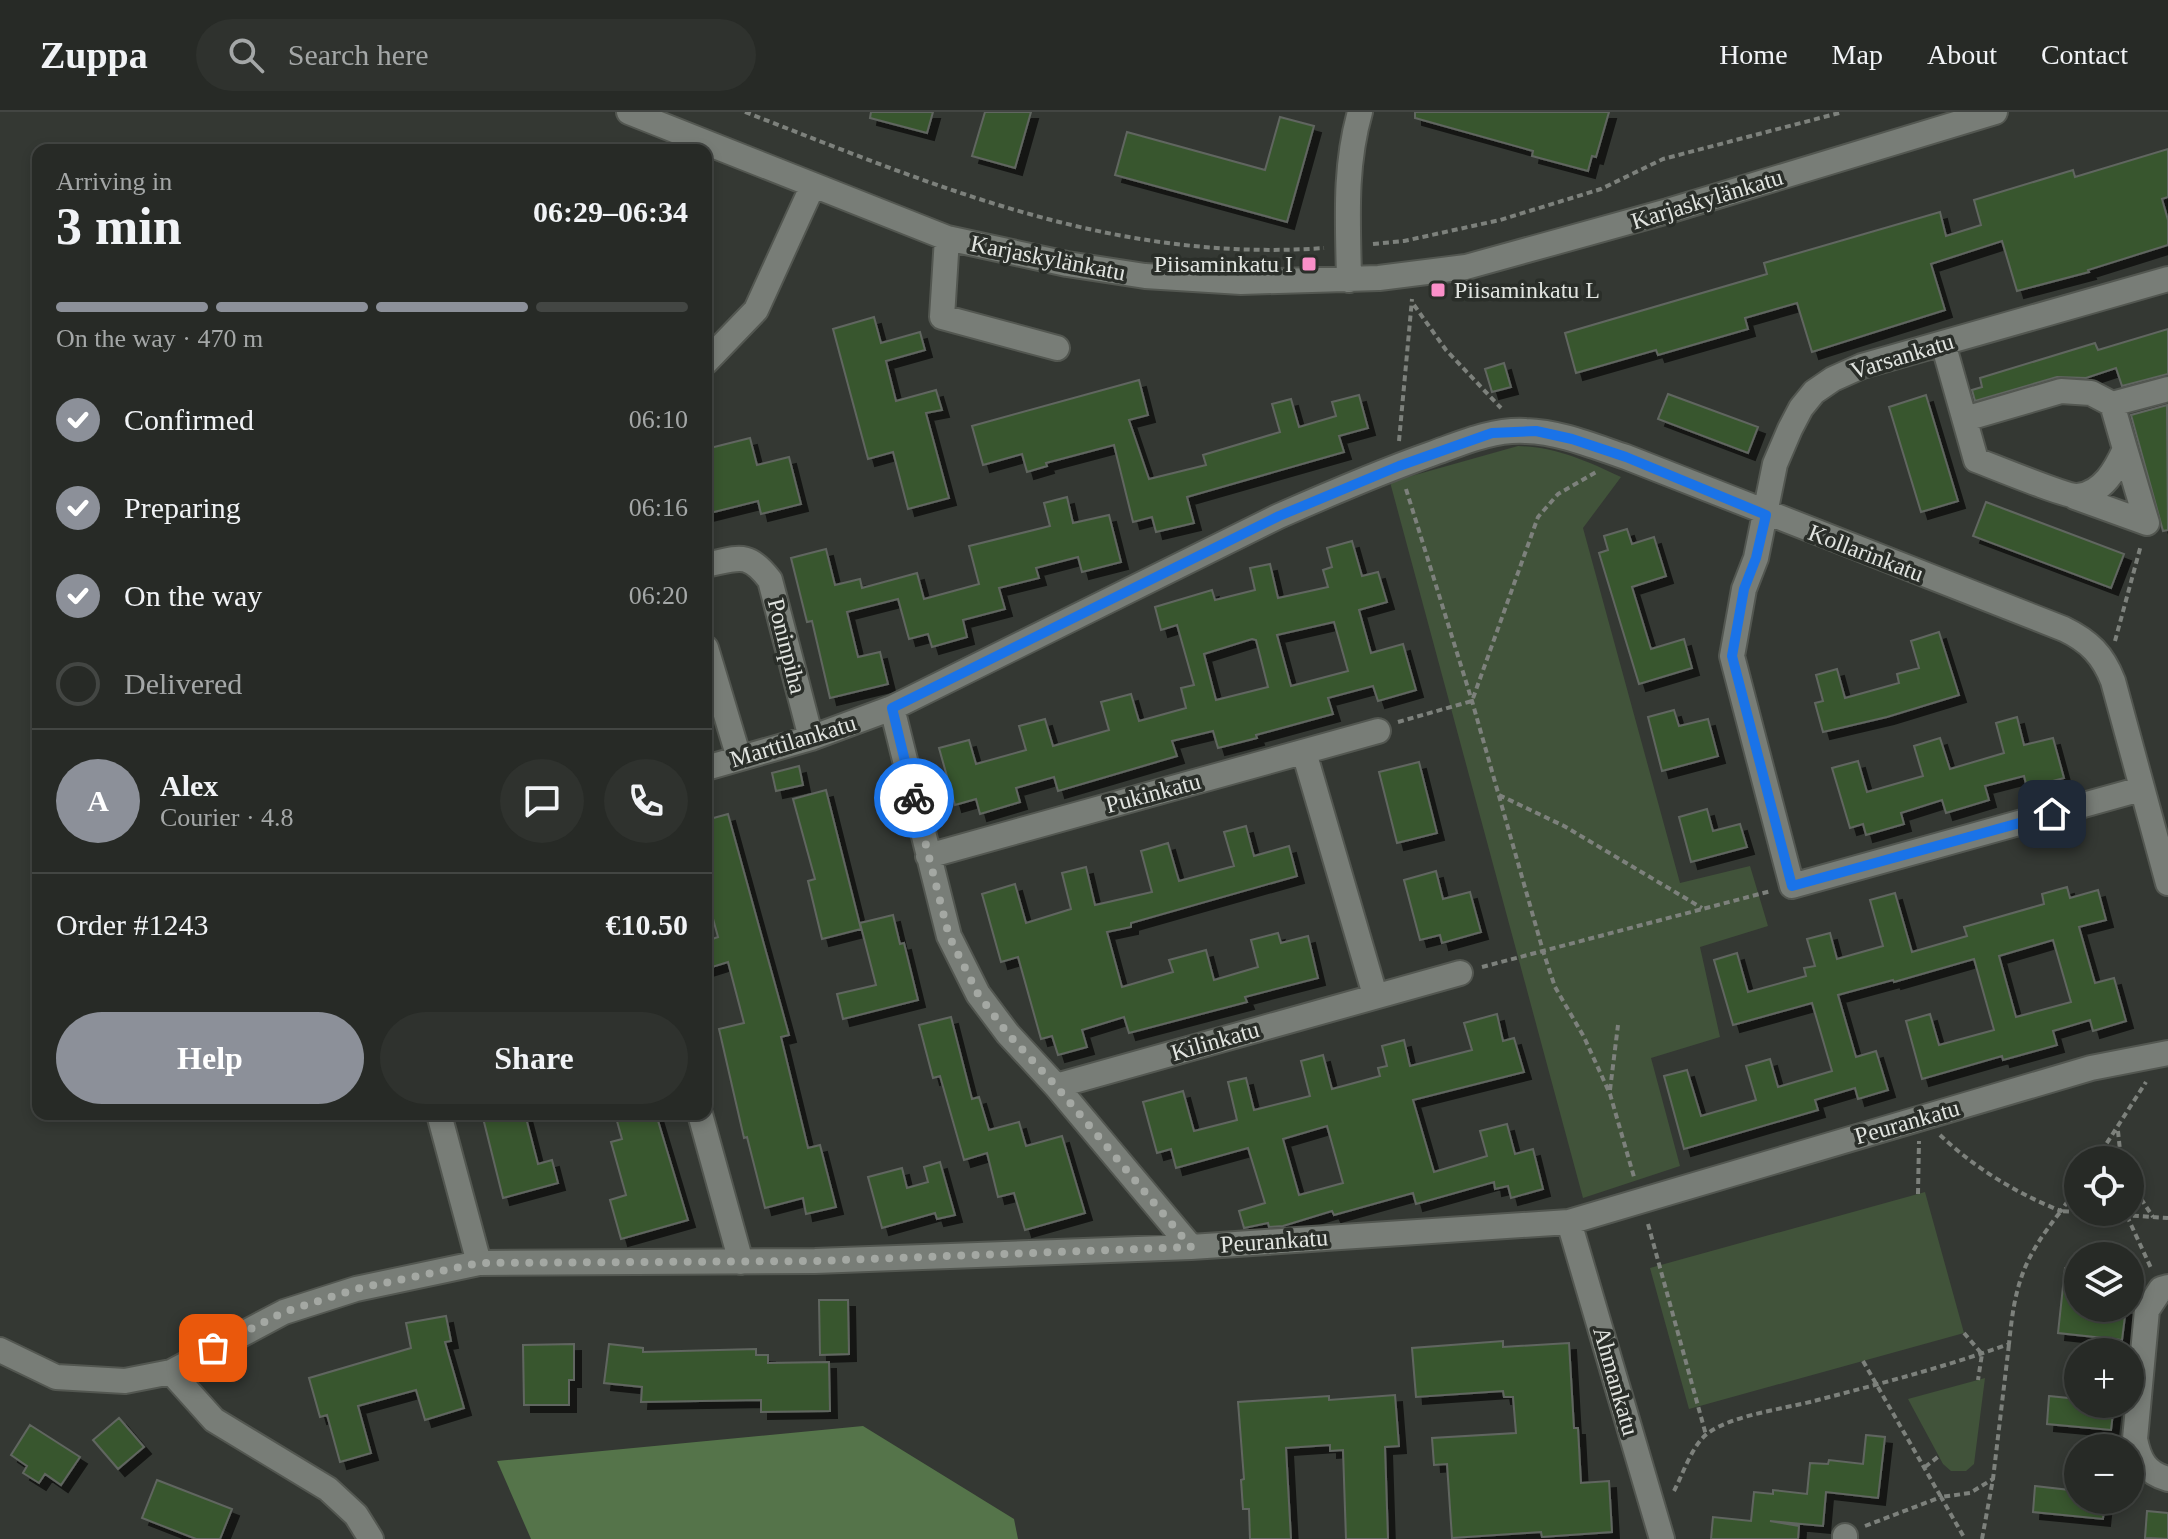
<!DOCTYPE html>
<meta charset="utf-8">
<style>
body{margin:0;font-family:Georgia,serif;background:#2f322e;color:#f1f3f6;height:100vh;display:flex;flex-direction:column;font-size:30px;white-space:nowrap}
*{box-sizing:border-box;margin:0}
p{font-size:26px;color:#a4a7a7}
.icon{flex:none;width:44px;height:44px;fill:none;stroke:currentColor;stroke-width:2;stroke-linecap:round;stroke-linejoin:round}
.map{position:relative;flex:1;overflow:hidden}
.sheet{position:absolute;left:32px;top:32px;width:680px;height:976px;display:flex;flex-direction:column;background:#272a26;border-radius:16px;box-shadow:0 4px 12px #0003,0 0 0 2px #434643}
.sheet>*{flex:none}
.buttons{position:absolute;left:2064px;top:1034px;display:grid;gap:16px}
.buttons a{display:grid;place-items:center;width:80px;height:80px;border-radius:50%;background:#272a26;box-shadow:0 4px 12px #0003,0 0 0 2px #434643;font-size:40px}
.pin{position:absolute;display:grid;place-items:center;width:68px;height:68px;color:#fff;margin:-34px;border-radius:16px;box-shadow:0 4px 12px #0006}
.courier{position:absolute;display:grid;place-items:center;width:80px;height:80px;margin:-40px;border:6px solid #1a73e8;border-radius:50%;background:#fff;color:#222;box-shadow:0 2px 10px #0007}
.summary em{font-style:normal;font-weight:700}
.summary div{display:flex;flex-direction:column-reverse}
.summary{display:flex;align-items:center;justify-content:space-between;height:136px;padding:0 24px}
h1{font-size:52px;font-weight:700;line-height:60px}
.bar{display:grid;grid-template-columns:repeat(4,1fr);gap:12px 8px;align-content:center;height:96px;padding:0 24px}
.bar i{height:10px;border-radius:6px;background:#434643}
.bar .selected{background:#8c9099}
.bar p{grid-column:span 4}
.line{display:flex;align-items:center;gap:20px;padding:0 24px;border-top:2px solid #434643}
.line div{flex:1}
.round{display:grid;place-items:center;flex:none;width:84px;height:84px;border-radius:42px;background:#2f322e}
ol{padding:0 24px;list-style:none}
li{display:flex;align-items:center;gap:24px;height:88px}
li p{margin-inline-start:auto}
li .icon{padding:8px;border-radius:50%;background:#8c9099;color:#fff;stroke-width:4}
li:last-child{color:#a4a7a7}
li i{width:44px;height:44px;border:4px solid #434643;border-radius:50%}
.button{display:flex;gap:16px;margin-top:auto;padding:16px 24px}
.button a{flex:1;height:92px;border-radius:48px;background:#8c9099;color:#fff;font-size:32px;font-weight:700;line-height:92px;text-align:center}
.button a+a{background:#2f322e;color:#f1f3f6}
header{display:flex;align-items:center;gap:48px;box-sizing:border-box;height:112px;padding:0 40px;background:#272a26;border-bottom:2px solid #434643}
header strong{font-size:38px}
nav{display:flex;gap:44px;margin-inline-start:auto;font-size:28px}
.search{width:560px;height:72px;background:#2f322e;display:flex;align-items:center;gap:20px;box-sizing:border-box;padding:0 28px;border-radius:44px;color:#a4a7a7;font-size:30px}
.map>svg:first-child{display:block}
.green{fill:#41533a}
.forest{fill:#55744a}
.building{fill:#39572f;stroke:#616660;stroke-width:2;fill-rule:evenodd;filter:url(#shadow)}
.lines{fill:none;stroke-linecap:round;stroke-linejoin:round}
.minor-casing{stroke:#535751;stroke-width:28}
.path{stroke:#7d817c;stroke-width:4;stroke-dasharray:6 4;stroke-linecap:butt}
.minor{stroke:#787d77;stroke-width:24}
.done{stroke:#a4a8a3;stroke-width:8;stroke-dasharray:0 14.4}
.route{stroke:#1a73e8;stroke-width:10}
.poi-dot{fill:#fa8fc8;stroke:#2a2e29;stroke-width:3}
.labels{text-anchor:middle;stroke-width:7;stroke-linejoin:round;paint-order:stroke}
.street-label{font-size:24px;fill:#e1e4e0;stroke:#2a2e29}
.poi-label{font-size:24px;fill:#e1e4e0;stroke:#2a2e29;text-anchor:end}
</style>
<header>
<strong>Zuppa</strong>
<div class="search"><svg class="icon" aria-label="search" viewBox="0 0 24 24"><circle cx="10" cy="10" r="6"/><path d="M15 15l6 6"/></svg>Search here</div>
<nav><a>Home</a><a>Map</a><a>About</a><a>Contact</a></nav>
</header>
<div class="map">
<svg width="2168" height="1427" viewBox="0 0 2168 1427">
<defs>
<filter id="shadow"><feDropShadow dx="7" dy="7" stdDeviation="0" flood-color="#0009"/></filter>
</defs>
<rect width="100%" height="100%" fill="#343833"/>
<!-- green -->
<path class="green" d="M1518,334c38,1 69,15 103,31l-38,51 97,355 70,-17 18,60 -68,21 20,90 -69,21 29,108 -97,32 -193,-716z
M1925,1080l39,141 -275,76 -39,-141z
M1985,1266l-11,86 -8,7h-15l-8,-7 -35,-65z"/>
<!-- forest -->
<path class="forest" d="M863,1314l151,93 4,20h-487l-34,-78z"/>
<!-- building -->
<path class="building" d="M871,0h62l-6,21 -57,-15z
M985,0h46l-16,56 -43,-12z
M1415,0h194l-13,45 -4,-1 -4,15 -56,-15 1,-5 -118,-33z
M1280,5l34,9 -27,96 -172,-47 12,-43 138,38z
M2168,37v48l-6,2 6,21v25l-80,25 1,2 -72,19 -15,-50 -71,23 14,46 -54,17 -79,25 -15,-49 -52,15 3,11 -90,26 -2,-5 -80,23 -11,-40 202,-59 -3,-11 176,-51 6,24 35,-11 -7,-25 99,-30 2,7z
M874,205l7,26 39,-11 5,18 -39,11 10,40 40,-11 6,20 -16,3 23,85 -41,11 -15,-57 -25,7 -35,-130z
M2168,217v45l-46,12 -6,-18 -30,10 -29,-1 -82,24 -3,-11 10,-3 -2,-9 115,-35 3,7z
M1504,251l7,24 -19,5 -7,-23z
M1139,268l9,35 -19,5 20,59 57,-14 -3,-10 77,-23 -8,-28 19,-5 8,28 37,-11 -4,-14 27,-7 9,33 -29,8 5,16 -157,45 7,26 -38,9 -4,-15 -19,5 -19,-77 -68,18 1,3 -20,6 -5,-18 -39,11 -11,-39z
M1668,282l90,33 -10,26 -90,-34z
M1926,283l32,106 -37,11 -32,-105z
M2167,293l1,125 -5,1 -32,-116z
M750,326l7,27 32,-8 12,47 -40,10 -3,-13 -52,13v-65z
M1067,385l6,26 36,-8 12,47 -39,10 -4,-15 -42,11 3,10 -40,10 6,21 -42,11 4,17 -35,10 -4,-13 -19,5 -11,-40 -51,13 11,45 22,-5 8,32 -58,14 -18,-77 -5,1 -16,-64 35,-9 9,36 25,-6 2,9 55,-15 7,26 55,-15 -10,-38 81,-20 -6,-23z
M1986,390l138,52 -13,34 -138,-52z
M1627,417l5,15 22,-7 12,39 -34,11 19,62 33,-10 8,29 -53,16 -40,-131 9,-3 -4,-14z
M1352,429l10,35 16,-4 9,30 -28,8 12,43 32,-9 13,46 -38,11 -5,-15 -45,12 5,16 -77,21 1,3 -39,10 -5,-17 -41,10 5,15 -78,23 -41,12 -4,-14 -38,11 4,14 -40,12 -4,-15 -21,6 -16,-57 30,-8 7,24 50,-14 -7,-24 26,-7 8,27 56,-16 -8,-28 30,-8 8,27 47,-13 -5,-20 13,-3 -17,-60 -16,5 -6,-23 57,-17 3,10 40,-10 -5,-22 20,-4 8,34 50,-11 -5,-17 9,-3 -5,-19zM1334,510l14,49 -57,15 -14,-51zM1252,527l4,1 12,47 -52,13 -12,-46z
M1939,520l20,63 -72,22 -64,15 -8,-29 8,-2 -7,-26 21,-6 8,29 54,-15 -2,-9 22,-6 -8,-27z
M1674,598l5,16 29,-7 10,37 -56,15 -14,-54z
M2017,605l7,28 29,-7 11,40 -37,10 -3,-12 -39,10 4,14 -43,13 -4,-13 -41,13 3,11 -38,11 -3,-11 -13,4 -18,-60 26,-7 9,31 56,-16 -9,-30 26,-8 10,31 54,-16 -8,-30z
M1419,650l18,71 -40,10 -18,-71z
M799,654l4,19 -27,6 -4,-18z
M826,678l35,139 -39,10 -14,-58 7,-2 -22,-80z
M1707,697l6,22 27,-7 7,23 -56,15 -12,-45z
M728,702l61,221 -8,2 27,111 12,-3 16,62 -30,7 -3,-16 -38,10 -18,-71 -3,1 -25,-109 25,-6 -16,-61 -22,7v-28l12,-4 -12,-44v-73z
M1246,714l8,30 35,-10 8,30 -166,47v4l-24,5 15,55 51,-15 -4,-12 37,-10 8,30 44,-13 -7,-27 27,-7 3,10 27,-7 10,42 -73,19 2,5 -118,31 -5,-16 -42,13 5,17 -29,8 -6,-19 -11,3 -23,-82 -17,5 -19,-68 33,-10 11,39 45,-14 -9,-36 24,-6 9,38 57,-13 -11,-41 27,-8 11,38 55,-15 -10,-34z
M1436,759l7,28 27,-7 11,40 -39,11 -2,-8 -20,5 -16,-60z
M2067,775l3,11 28,-8 8,30 -27,7 16,56 19,-5 12,43 -33,10 -3,-11 -37,11 4,14 -54,15 -1,-4 -80,23 -16,-58 24,-7 9,31 55,-15 -20,-71 -80,23 -1,-2 -55,15 18,62 20,-6 12,39 -30,9 -3,-11 -40,12 3,10 -134,39 -20,-73 23,-6 14,46 55,-16 -10,-34 24,-7 8,28 54,-16 -20,-68 -79,22 -19,-65 23,-7 11,39 58,-16 -2,-8 11,-2 -8,-27 23,-6 7,26 46,-13 -13,-46 25,-7 17,59 55,-16 -3,-9 80,-23 -2,-10zM2053,828l18,62 -55,15 -17,-61z
M893,803l7,29 4,-1 14,57 -75,19 -6,-25 39,-9 -16,-62z
M1497,902l6,27 11,-3 10,34 -111,28 21,72 53,-16 -7,-25 27,-7 8,30 18,-5 10,40 -32,9 -3,-12 -13,3 -1,-7 -78,22 -3,-11 -79,22 -2,-4 -49,15 -14,1 -1,-4 -24,5 -5,-17 26,-8 -17,-55 -72,20 -5,-19 -14,4 -14,-51 40,-11 11,40 43,-11 -9,-38 18,-4 8,32 56,-14 -9,-35 22,-6 9,34 48,-13 -2,-8 9,-2 -5,-20 22,-6 6,26 62,-16 -8,-27zM1327,1014l16,57 -44,12 -16,-56z
M951,905l21,82 7,-2 10,33 30,-8 7,24 36,-10 23,77 -60,17 -11,-37 -16,4 -11,-44 -23,7 -24,-84 -7,2 -14,-53z
M482,1002h43l13,50 14,-4 6,23 -55,15z
M615,1002h41l32,106 -67,19 -11,-39 16,-5 -15,-53 11,-3z
M940,1050l15,53 -18,4 -2,-6 -53,15 -14,-51 34,-9 5,20 21,-6 -4,-15z
M2065,1156h13v40h48l-4,32 -64,-7z
M819,1188h29l1,54 -29,1z
M446,1204l5,25 -6,1 19,66 -39,12 -9,-30 -58,16 13,47 -31,9 -13,-47 -7,2 -11,-39 102,-30 -5,-25z
M1503,1229v6l66,-4 5,85h4l3,55 28,-2 3,51 -70,5 -1,-5 -89,6 -5,-74 -13,1 -2,-27 84,-5 -3,-36h-9l-1,-6 -87,6 -4,-49z
M574,1232v36h-5v25h-45l-1,-60z
M609,1232l34,4v4l113,-3v6h12v8l61,-1 1,49 -69,1v-12l-120,2 1,-15 -38,-4z
M1395,1283l4,51 -14,1 3,92h-42l-3,-89 -13,1v-6l-44,3 5,91h-41l-1,-30h-6l-2,-29 3,-1 -6,-77 91,-6v4z
M2049,1284l29,3v5h36l-3,26 -64,-6z
M119,1306l25,29 -26,22 -25,-29z
M30,1313l50,32 -19,28 -16,-11 -6,9 -16,-10 4,-7 -16,-11z
M1866,1323l19,2 -7,61 -52,-6 -3,34 -53,-5 29,5 -1,13h-87l2,-22 38,4 3,-29 19,2v-4l34,4 3,-31 18,1 1,-4 34,4z
M157,1368l75,29 -12,30h-24l-54,-21z
M2035,1374l43,5v9h27l-2,19 -70,-7z
M2147,1399l21,2v26l-23,-1z"/>
<g class="lines">
<defs>
<path id="minor" d="M629,0l318,126 120,26 78,12 96,6 138,-4 87,-11 202,-56 327,-99
M947,126l-5,79 115,31
M1349,168c-1,-58 -5,-112 11,-168
M1943,231l33,117c16,6 91,37 102,36 25,-3 38,-27 47,-47l-13,-45 -21,-11 -30,-2 -96,28
M706,250l50,-52 57,-125
M2112,292l56,-15
M2075,385l72,26 -22,-74
M706,453c33,-7 42,-14 64,15l41,158
M706,536l33,110
M892,596l57,228 29,58 30,40 48,52 135,161
M1304,640l71,243
M706,656l105,-30 81,-30 387,-192c50,-22 101,-44 152,-62 31,-11 62,-25 95,-23 34,1 67,15 100,26l438,172c25,12 39,26 49,52l55,202
M2141,677l-349,97 -60,-230 12,-67 12,-31 19,-94 15,-35 11,-21 13,-16 19,-13 29,-13 306,-87
M928,744l450,-125
M1056,974l404,-113
M439,1002l40,149
M700,1002l41,148
M1569,1110l93,317
M2168,1175l-7,2 -14,21 -12,129c4,21 11,34 33,40
M0,1238l56,27 69,4 46,-9 113,-60 72,-23 123,-26 336,-2 376,-14 378,-25 522,-154 77,-15
M171,1260l43,48 114,69 28,26 15,24
M1845,1427v-3"/>
</defs>
<!-- minor casing -->
<use href="#minor" class="minor-casing"/>
<!-- path -->
<path class="path" d="M745,0c191,74 368,151 579,136
M1373,132l31,-3 96,-21 101,-31 62,-30 180,-47
M1414,193l32,45 55,58
M1399,329l13,-142
M1406,377l66,212 71,250 12,36 29,50 26,57 24,83
M2115,529l26,-96
M1398,610l74,-21 66,-184 20,-23 38,-22
M1499,683l65,31 138,82
M1482,855l289,-76
M1610,978l8,-65
M2118,1019l3,29
M1940,1023c36,34 76,58 121,76l17,-25
M2096,1048l50,-78
M2130,1070l23,35
M1918,1082l1,-53
M2127,1104l24,52
M1648,1112l58,211
M1964,1221l18,21 -4,26
M1863,1249l78,136 29,-4 23,-14
M1925,1355l14,-11
M1674,1379c9,-17 18,-46 34,-58 25,-18 75,-24 106,-32 65,-17 131,-34 195,-57 6,-61 14,-85 52,-133l107,7
M1865,1414l76,-29 24,42
M1982,1427l11,-60 16,-135"/>
<!-- minor -->
<use href="#minor" class="minor"/>
</g>
<g class="lines">
<!-- done -->
<path class="done" d="M213,1236l71,-36 72,-23 123,-26 336,-2 376,-14 -135,-161 -48,-52 -30,-40 -29,-58 -35,-138"/>
<!-- route -->
<path class="route" d="M914,686l-22,-90 387,-192 120,-50 93,-33 44,-2 36,8 54,18 140,58 -10,43 -12,31 -12,67 60,230 260,-72"/>
</g>
<!-- markers -->
<g class="poi-dot">
<rect x="1301" y="144" width="16" height="16" rx="4"/>
<rect x="1430" y="170" width="16" height="16" rx="4"/>
</g>
<g class="labels">
<!-- street labels -->
<g class="street-label">
<text transform="translate(1707 87) rotate(-17)" y="8">Karjaskylänkatu</text>
<text transform="translate(1048 146) rotate(11)" y="8">Karjaskylänkatu</text>
<text transform="translate(1902 244) rotate(-17)" y="8">Varsankatu</text>
<text transform="translate(1866 441) rotate(21)" y="8">Kollarinkatu</text>
<text transform="translate(787 534) rotate(76)" y="8">Poninpiha</text>
<text transform="translate(793 629) rotate(-17)" y="8">Marttilankatu</text>
<text transform="translate(1153 681) rotate(-15)" y="8">Pukinkatu</text>
<text transform="translate(1215 929) rotate(-16)" y="8">Kilinkatu</text>
<text transform="translate(1907 1010) rotate(-16)" y="8">Peurankatu</text>
<text transform="translate(1274 1129) rotate(-4)" y="8">Peurankatu</text>
<text transform="translate(1616 1269) rotate(74)" y="8">Ahmankatu</text>
</g>
<!-- poi labels -->
<g class="poi-label">
<text x="1293" y="160">Piisaminkatu I</text>
<text x="1454" y="186" text-anchor="start">Piisaminkatu L</text>
</g>
</g>
</svg>
<div class="buttons">
<a><svg class="icon" aria-label="locate" viewBox="0 0 24 24"><circle cx="12" cy="12" r="6"/><path d="M12 2v4M12 18v4M2 12h4M18 12h4"/></svg></a>
<a><svg class="icon" aria-label="layers" viewBox="0 0 24 24"><path d="M12 4l9 5-9 5-9-5zM3 14l9 5 9-5"/></svg></a>
<a>+</a>
<a>−</a>
</div>
<div class="pin" style="left:213px;top:1236px;background:#ea580c"><svg class="icon" aria-label="bag" viewBox="0 0 24 24"><path d="M5 8h14l-1 12H6zM9 8a3 3 0 0 1 6 0"/></svg></div>
<div class="pin" style="left:2052px;top:702px;background:#1f2937"><svg class="icon" aria-label="home" viewBox="0 0 24 24"><path d="M3 11l9-7 9 7M6 9v11h12V9"/></svg></div>
<div class="courier" style="left:914px;top:686px"><svg class="icon" aria-label="bike" viewBox="0 0 24 24"><circle cx="6" cy="16" r="4"/><circle cx="18" cy="16" r="4"/><path d="M6 16l4-8h5l3 8M10 8l3 8H6M13 5h3"/></svg></div>
<section class="sheet">
<div class="summary"><div><h1>3 min</h1><p>Arriving in</p></div><em>06:29–06:34</em></div>
<div class="bar"><i class="selected"></i><i class="selected"></i><i class="selected"></i><i></i><p>On the way · 470 m</p></div>
<ol>
<li><svg class="icon" aria-label="check" viewBox="0 0 24 24"><path d="M5 12l5 5 9-10"/></svg>Confirmed<p>06:10</p></li>
<li><svg class="icon" aria-label="check" viewBox="0 0 24 24"><path d="M5 12l5 5 9-10"/></svg>Preparing<p>06:16</p></li>
<li><svg class="icon" aria-label="check" viewBox="0 0 24 24"><path d="M5 12l5 5 9-10"/></svg>On the way<p>06:20</p></li>
<li><i></i>Delivered</li>
</ol>
<div class="line" style="height:144px"><b class="round" style="background:#8c9099;color:#fff">A</b><div><b>Alex</b><p>Courier · 4.8</p></div><a class="round"><svg class="icon" aria-label="chat" viewBox="0 0 24 24"><path d="M4 5h16v11H9l-5 4z"/></svg></a><a class="round"><svg class="icon" aria-label="phone" viewBox="0 0 24 24"><path d="M5 4h4l2 5-3 2q2 4 5 5l2-3 5 2v4C11 20 4 13 5 4z"/></svg></a></div>
<div class="line" style="height:104px"><div>Order #1243</div><b>€10.50</b></div>
<div class="button"><a>Help</a><a>Share</a></div>
</section>
</div>
